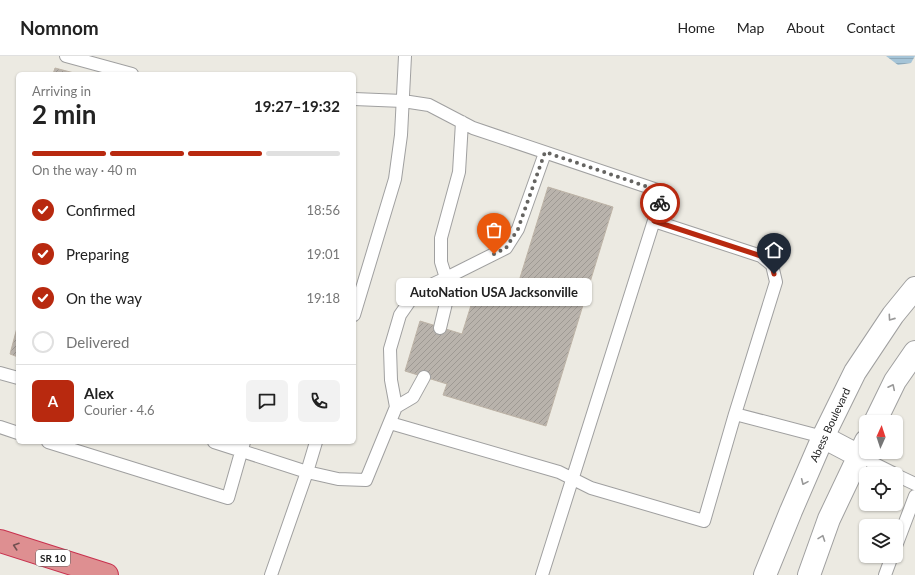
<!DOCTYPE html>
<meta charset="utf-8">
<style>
body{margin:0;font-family:Lato,sans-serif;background:#f2f2f2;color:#222;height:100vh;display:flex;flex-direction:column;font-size:15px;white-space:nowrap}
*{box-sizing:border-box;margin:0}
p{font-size:13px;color:#767676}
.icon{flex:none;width:22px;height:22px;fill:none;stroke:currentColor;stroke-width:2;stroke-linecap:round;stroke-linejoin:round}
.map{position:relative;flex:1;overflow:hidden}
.sheet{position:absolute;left:16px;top:16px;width:340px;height:372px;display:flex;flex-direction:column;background:#fff;border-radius:6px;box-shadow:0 1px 3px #0004}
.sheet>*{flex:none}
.needle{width:26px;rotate:3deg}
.buttons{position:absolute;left:859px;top:359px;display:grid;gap:8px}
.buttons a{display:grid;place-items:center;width:44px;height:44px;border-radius:6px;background:#fff;box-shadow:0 1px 3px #0004;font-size:20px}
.pin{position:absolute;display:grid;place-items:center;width:34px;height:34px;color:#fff;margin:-41px -17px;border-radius:50% 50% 50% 0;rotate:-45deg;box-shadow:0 0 4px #0007}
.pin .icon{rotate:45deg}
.courier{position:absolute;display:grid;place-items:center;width:40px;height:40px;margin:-20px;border:3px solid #b8290f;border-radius:50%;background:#fff;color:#222;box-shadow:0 1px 5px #0007}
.bubble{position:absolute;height:28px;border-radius:6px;background:#fff;box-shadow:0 1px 3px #0004;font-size:13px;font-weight:700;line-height:28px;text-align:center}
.head em{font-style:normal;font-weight:700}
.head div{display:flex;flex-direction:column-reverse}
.head{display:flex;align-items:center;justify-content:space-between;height:68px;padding:0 16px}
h1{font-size:26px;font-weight:700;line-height:30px}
.bar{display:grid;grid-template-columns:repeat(4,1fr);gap:6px 4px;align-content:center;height:48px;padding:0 16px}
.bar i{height:5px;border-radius:3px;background:#e0e0e0}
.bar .current{background:#b8290f}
.bar p{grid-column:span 4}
.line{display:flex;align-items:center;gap:10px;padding:0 16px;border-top:1px solid #e0e0e0}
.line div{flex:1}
.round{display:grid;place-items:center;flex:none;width:42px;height:42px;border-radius:6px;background:#f2f2f2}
ol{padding:0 16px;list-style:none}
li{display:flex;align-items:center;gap:12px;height:44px}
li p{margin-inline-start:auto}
li .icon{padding:4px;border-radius:50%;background:#b8290f;color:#fff;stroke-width:4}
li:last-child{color:#767676}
li i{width:22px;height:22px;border:2px solid #e0e0e0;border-radius:50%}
header{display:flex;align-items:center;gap:24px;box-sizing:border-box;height:56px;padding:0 20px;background:#fff;border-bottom:1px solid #e0e0e0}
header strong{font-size:19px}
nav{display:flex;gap:22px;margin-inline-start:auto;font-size:14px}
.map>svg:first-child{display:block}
.water{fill:url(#water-rules)}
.building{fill:url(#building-hatch);stroke:#bdb3a6}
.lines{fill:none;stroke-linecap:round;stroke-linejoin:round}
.lane-casing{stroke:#a0a0a0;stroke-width:14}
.street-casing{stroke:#a0a0a0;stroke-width:24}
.highway-casing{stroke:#c8314e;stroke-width:24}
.lane{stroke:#fff;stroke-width:12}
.street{stroke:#fff;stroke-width:22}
.highway{stroke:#de8f91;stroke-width:22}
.oneway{stroke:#999}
.oneway2{stroke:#735051}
.done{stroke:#656461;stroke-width:4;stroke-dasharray:0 7.2}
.route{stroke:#b8290f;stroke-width:5}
.labels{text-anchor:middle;stroke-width:4;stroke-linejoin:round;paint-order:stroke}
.shield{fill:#fff;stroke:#606060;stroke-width:1}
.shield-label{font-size:10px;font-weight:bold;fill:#1c1c1c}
.street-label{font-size:11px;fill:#1c1c1c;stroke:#fff}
</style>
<header>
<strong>Nomnom</strong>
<nav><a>Home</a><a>Map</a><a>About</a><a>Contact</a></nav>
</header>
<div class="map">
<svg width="915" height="519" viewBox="0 0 915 519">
<defs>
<pattern id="water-rules" width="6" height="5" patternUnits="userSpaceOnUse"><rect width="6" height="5" fill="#a5c4d7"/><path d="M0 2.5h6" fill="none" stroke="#8da8b8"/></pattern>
<pattern id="building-hatch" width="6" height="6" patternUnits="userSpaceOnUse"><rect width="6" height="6" fill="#b9b3ac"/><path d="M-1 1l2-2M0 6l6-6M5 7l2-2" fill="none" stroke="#9e9993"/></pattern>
</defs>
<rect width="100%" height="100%" fill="#eceae2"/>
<!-- water -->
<path class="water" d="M886,0h29l-4,7 -13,2z"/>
<!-- building -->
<path class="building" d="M55,12l23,6h-25z
M548,131l65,20 -67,219 -103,-31 4,-11 -42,-13 15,-50 42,13 16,-51 37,11z
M18,268v33l-8,-3z"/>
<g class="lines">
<defs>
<path id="lane" d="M66,0l66,18
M354,43l49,2 26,4 44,23 190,64 -121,383
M462,66l-3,50 -18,66v24l5,16 60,-30 12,-19 27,-76
M654,165l107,35 11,9 4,17 -41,132
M354,259l41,-136 6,-44 4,-79
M0,317l18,5
M396,351l17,-10 11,-20
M390,367l169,49 32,16 113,33 31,-107 88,23
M0,371l18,6
M48,386l180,56 16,-56
M214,386l93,30 9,-30
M859,400l36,18
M896,419l19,9
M896,490l19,-50
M271,519l36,-103 31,7 28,1 30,-73 -5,-27 -1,-31 10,-34 16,-23 30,-14v25l-6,25
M885,519l7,-19"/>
<path id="street" d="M875,366l20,-41 20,-29
M823,381l36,19
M765,519l26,-64 32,-74 32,-65 38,-57 22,-27
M809,519l20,-56 37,-78"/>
<path id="highway" d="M0,485l107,34"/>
</defs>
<!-- lane casing -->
<use href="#lane" class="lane-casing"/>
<!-- street casing -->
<use href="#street" class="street-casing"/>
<!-- highway casing -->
<use href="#highway" class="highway-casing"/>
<!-- lane -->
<use href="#lane" class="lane"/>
<!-- street -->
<use href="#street" class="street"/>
<!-- highway -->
<use href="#highway" class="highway"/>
</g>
<!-- one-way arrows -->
<defs><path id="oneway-chevron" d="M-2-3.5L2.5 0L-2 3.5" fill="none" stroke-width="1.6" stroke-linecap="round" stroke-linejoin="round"/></defs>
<g class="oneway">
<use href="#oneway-chevron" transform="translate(891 262) rotate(125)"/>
<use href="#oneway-chevron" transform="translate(892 331) rotate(-64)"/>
<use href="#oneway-chevron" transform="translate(804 426) rotate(114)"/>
<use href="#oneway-chevron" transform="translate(822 482) rotate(-70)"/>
</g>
<use class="oneway2" href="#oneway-chevron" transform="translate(16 490) rotate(-162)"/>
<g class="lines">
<!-- done -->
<path class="done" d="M494,198l12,-6 12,-19 27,-77 118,40 -3,11"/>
<!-- route -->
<path class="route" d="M660,147l-6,18 107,35 11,9 2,9"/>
</g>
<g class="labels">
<!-- shield labels -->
<rect class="shield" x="36" y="494" width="34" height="16" rx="3"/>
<g class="shield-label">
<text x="53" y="506">SR 10</text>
</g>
<!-- street labels -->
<g class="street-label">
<text transform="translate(830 369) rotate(-65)" y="4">Abess Boulevard</text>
</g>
</g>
</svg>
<div class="buttons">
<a><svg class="needle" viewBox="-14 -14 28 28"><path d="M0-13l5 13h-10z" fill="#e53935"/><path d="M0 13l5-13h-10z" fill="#767676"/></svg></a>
<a><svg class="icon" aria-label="locate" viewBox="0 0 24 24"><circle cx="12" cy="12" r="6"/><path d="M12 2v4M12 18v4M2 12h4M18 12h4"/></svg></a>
<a><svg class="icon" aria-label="layers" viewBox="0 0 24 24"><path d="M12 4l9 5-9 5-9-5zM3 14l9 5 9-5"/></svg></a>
</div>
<div class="pin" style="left:494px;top:198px;background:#ea580c"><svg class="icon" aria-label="bag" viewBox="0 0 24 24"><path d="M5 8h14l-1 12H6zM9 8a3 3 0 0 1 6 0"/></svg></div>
<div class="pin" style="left:774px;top:218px;background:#1f2937"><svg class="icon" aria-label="home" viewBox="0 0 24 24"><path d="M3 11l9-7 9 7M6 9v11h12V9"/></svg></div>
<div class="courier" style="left:660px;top:147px"><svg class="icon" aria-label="bike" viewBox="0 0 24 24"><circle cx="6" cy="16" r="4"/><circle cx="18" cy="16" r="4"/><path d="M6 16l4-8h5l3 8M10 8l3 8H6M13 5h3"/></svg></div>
<div class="bubble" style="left:396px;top:222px;width:196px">AutoNation USA Jacksonville</div>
<section class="sheet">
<div class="head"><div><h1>2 min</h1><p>Arriving in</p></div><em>19:27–19:32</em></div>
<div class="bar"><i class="current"></i><i class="current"></i><i class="current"></i><i></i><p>On the way · 40 m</p></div>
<ol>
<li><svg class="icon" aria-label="check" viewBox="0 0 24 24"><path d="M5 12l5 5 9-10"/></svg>Confirmed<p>18:56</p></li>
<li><svg class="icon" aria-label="check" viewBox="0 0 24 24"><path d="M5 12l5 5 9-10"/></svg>Preparing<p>19:01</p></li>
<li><svg class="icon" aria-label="check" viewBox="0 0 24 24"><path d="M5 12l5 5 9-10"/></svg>On the way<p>19:18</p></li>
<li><i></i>Delivered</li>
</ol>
<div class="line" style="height:72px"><b class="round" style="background:#b8290f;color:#fff">A</b><div><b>Alex</b><p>Courier · 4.6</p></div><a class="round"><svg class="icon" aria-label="chat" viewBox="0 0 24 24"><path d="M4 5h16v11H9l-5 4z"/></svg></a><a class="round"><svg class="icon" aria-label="phone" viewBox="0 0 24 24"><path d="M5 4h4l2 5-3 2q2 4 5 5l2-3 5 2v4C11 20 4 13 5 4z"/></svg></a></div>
</section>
</div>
